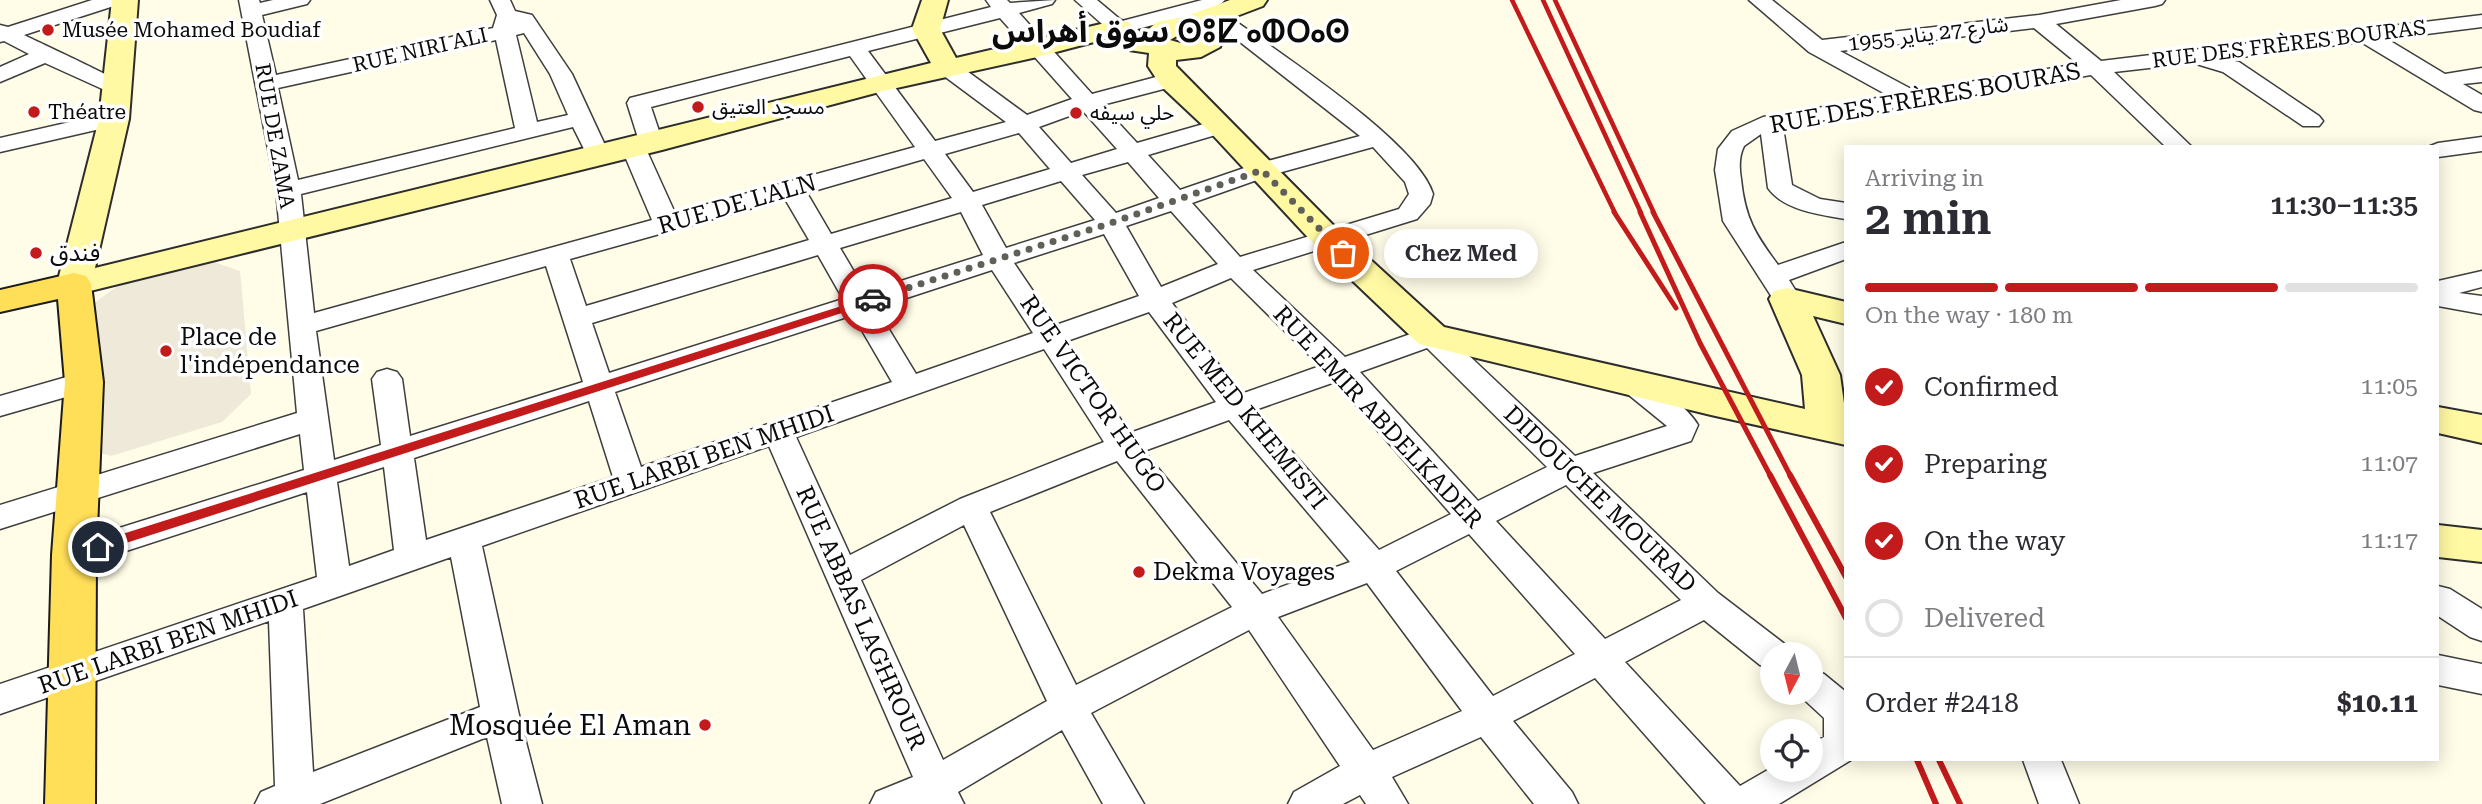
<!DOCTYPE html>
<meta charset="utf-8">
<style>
body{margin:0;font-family:"Roboto Serif","Noto Sans Arabic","Noto Sans Tifinagh",serif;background:#f2f2f3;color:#2b2b33;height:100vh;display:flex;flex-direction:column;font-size:26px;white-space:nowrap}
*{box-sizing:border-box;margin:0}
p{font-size:23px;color:#7c7c81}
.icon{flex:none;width:38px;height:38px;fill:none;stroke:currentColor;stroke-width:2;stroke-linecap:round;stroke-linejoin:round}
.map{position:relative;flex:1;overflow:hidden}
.side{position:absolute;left:1844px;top:145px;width:595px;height:616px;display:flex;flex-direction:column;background:#fff;border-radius:0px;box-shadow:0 4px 18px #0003}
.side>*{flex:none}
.needle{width:46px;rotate:187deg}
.tools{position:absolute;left:1760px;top:642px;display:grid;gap:14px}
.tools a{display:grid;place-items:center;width:63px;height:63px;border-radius:50%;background:#fff;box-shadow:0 4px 18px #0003;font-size:35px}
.pin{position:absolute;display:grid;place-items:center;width:60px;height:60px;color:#fff;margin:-30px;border:4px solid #fff;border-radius:50%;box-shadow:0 2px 7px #0007}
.courier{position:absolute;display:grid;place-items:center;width:70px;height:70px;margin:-35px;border:5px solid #c31a1b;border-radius:50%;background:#fff;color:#222;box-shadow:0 2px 9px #0007}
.bubble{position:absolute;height:49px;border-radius:24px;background:#fff;box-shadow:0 4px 18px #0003;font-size:23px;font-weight:600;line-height:49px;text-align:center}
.headline em{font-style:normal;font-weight:600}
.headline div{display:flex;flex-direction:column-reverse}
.headline{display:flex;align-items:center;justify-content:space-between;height:119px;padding:0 21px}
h1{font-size:46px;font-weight:600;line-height:52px}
.bar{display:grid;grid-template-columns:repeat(4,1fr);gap:10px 7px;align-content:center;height:84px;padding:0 21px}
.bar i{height:9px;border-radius:5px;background:#e1e1e2}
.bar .current{background:#c31a1b}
.bar p{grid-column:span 4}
.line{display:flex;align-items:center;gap:18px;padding:0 21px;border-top:2px solid #e1e1e2}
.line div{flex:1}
ol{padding:0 21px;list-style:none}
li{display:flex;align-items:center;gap:21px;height:77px}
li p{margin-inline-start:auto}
li .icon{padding:7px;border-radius:50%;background:#c31a1b;color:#fff;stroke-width:4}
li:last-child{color:#7c7c81}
li i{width:38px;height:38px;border:4px solid #e1e1e2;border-radius:50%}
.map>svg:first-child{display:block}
.plaza{fill:#eee9d8}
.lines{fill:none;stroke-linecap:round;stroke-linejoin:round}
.street-casing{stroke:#3e3e3e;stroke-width:3}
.secondary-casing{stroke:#2d2d2d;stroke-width:4}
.primary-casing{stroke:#1c1c1c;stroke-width:4}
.street{fill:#fff;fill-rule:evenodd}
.secondary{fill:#fff9a3;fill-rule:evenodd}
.primary{fill:#ffde58;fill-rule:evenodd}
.rail-far2{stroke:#c31a1b;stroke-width:4.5}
.rail-far1{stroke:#c31a1b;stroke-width:5}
.rail{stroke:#c31a1b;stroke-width:6}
.route{fill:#c31a1b}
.done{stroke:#605f58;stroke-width:7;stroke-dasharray:0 12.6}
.poi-dot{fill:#c31a1b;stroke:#fff;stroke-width:2.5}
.labels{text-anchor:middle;stroke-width:7;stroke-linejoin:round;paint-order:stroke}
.far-poi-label{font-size:21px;fill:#0b0b0b;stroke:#fff;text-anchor:start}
.far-street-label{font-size:21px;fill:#0b0b0b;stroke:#fff}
.street-label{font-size:24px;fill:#0b0b0b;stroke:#fff}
.poi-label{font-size:24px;fill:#0b0b0b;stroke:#fff;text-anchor:start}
.near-poi-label{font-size:28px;fill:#0b0b0b;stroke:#fff;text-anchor:end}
.far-town-label{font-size:32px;font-weight:bold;fill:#0b0b0b;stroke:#fff}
</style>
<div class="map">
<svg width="2482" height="804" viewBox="0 0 2482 804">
<rect width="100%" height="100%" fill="#fffce8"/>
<!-- plaza -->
<path class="plaza" d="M211,261l29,10 11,123 -29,28 -111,34 -35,-10 13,-139 30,-22z"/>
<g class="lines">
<defs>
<path id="street" d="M92,0h31l-3,4 -96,31c14,7 101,47 104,52l-3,5h-16l-64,-29 -45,19v-15l29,-13 -25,-13 -4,1v-17l8,2z
M239,0h20l1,3 13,-3h37l-3,4 -45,11 14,60 217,-47 4,-13 -7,-15h20l5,11 17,4 40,59 38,82 -4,5 -8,2 -8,-2 -17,-34 -272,67 13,119 338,-93 -31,-73 4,-5 14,-1 -12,-38 3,-5 361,-91 -5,-7h21l3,3 45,-3 -3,4 -33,9 73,81 79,-21 8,2 3,5 -3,5 -77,20 35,38 84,-24 8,2 4,5 -4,5 -81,24 32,35 73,-25 107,-29 -143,-112 3,-4h14c48,35 184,123 199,174l-3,10 -13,15 -164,51 92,87 77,-27 10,-3 10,3 133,126 92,-30 -43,-35 -5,-7 5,-7c1,0 9,-3 10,-3 18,1 56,37 64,51l-7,16 -98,32 125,120 68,52 5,9h-18v15l-13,-4 -56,-45 -79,42 115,124 33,-19v3h38v-26l13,-7v-19l-27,-25h14v-23l13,4 22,18v68h5l-72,44h-73l-111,-126 -82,43 59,71 6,12h-44l-53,-67 -89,40 16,27h-42l-6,-9 -17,9h-55l6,-12 46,-26 -91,-136 -158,83 53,91h-41l-41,-74 -104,62 6,12h-94l6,-12 37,-15 -144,-331 -287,100 37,169 23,89h-40l-15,-67 -167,67h-65l6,-12 14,-6 -6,-165 -269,93v-30l317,-107 -10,-85 -233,76 -12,-4 -5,-9 5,-9 242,-76 -4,-36 -300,95v-24l297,-92 -21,-223zM1000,18l72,81 -45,16 -71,-52h-16l-3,5 3,5 66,49 -71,19 -67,-90zM524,33l26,41 18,41 -31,7 -21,-87zM496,40l19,88 -217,52 -20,-92zM850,56l65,91 -240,66 -29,-64 13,-1 4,-5 -12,-36zM1083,111l34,38 -46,14 -32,-36zM1019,133l31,36 -77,23 -28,-38zM1373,147l32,35 4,12 -10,15 -159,48 -48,-54 79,-28zM924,159l28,39 -121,36 -24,-41zM1128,162l31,36 -43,15 -34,-38zM1061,181l34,39 -89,28 -24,-43zM785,199l24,41 -223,66 -16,-47zM1171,211l47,53 -57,23 -35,-61zM961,212l22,43 -117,37 -26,-44zM1104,234l35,62 -83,29 -42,-62zM818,255l25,44 -234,74 -17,-50zM546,266l37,116 -173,54 -8,-57 -5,-7 -10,-3 -10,3 -5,7 9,66 -47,15 -18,-129zM992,270l41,63 -117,41 -40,-66zM1231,278l89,88 -79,28 -69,-91zM1149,312l67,90 -86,31 -63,-92zM853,315l39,67 -251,85 -26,-75zM1427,348l120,119 -69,34 -118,-129zM1044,349l60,93 -144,57 -110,56 -54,-118zM1335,382l116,132 -72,36 -124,-140zM589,401l24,76 -187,63 -12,-82zM1229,420l121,142 -88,32 -118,-143zM1117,461l115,146 -156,78 -86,-173zM384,467l10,83 -45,16 -12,-84zM1566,485l115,115 -76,39 -109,-118zM964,525l83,176 -104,59 -82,-180zM1469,534l106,120 -82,42 -97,-125zM451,557l29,150 -167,65 -10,-163zM1367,583l95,128 -89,39 -95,-133z
M1075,0h22l25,21 80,-21h23l-10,9 -97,25 -7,-2z
M1749,0h23l50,40 217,-25 82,-15h44l-3,4 -7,2 -99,18 45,37 381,-46v12l-95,12 58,35 37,-6v14l-19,2 19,11v17l-8,-2 -113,-68 -135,17 13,3 80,54 4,5 -4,5h-16l-80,-54 -30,-9 -79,9 78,75h-26l-75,-72 -308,52 9,58 28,14 26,4v16c-25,-4 -63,-9 -78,-31l-7,-54 -17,12c-5,10 -5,21 -3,33 4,39 14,55 37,86l68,-23v17l-57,21 12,19 -4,6 -10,3 -10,-3 -54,-84 -8,-51 3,-21 14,-18 31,-14 126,-21 -80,-44zM2034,28l44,36 -163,27 -75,-40z
M114,112l8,2 4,5 -4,5 -122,28v-14z
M2482,137v14l-44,6v-10h-10l10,-4z
M2482,271v16l-23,6 23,3v18l-44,-8v-25z
M84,372l10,3 5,7 -5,7 -94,27v-20z
M2438,586l12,3 32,20v32l-12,-4 -32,-21z
M2438,655l44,9v30l-44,-9z
M2023,760h38l18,44h-40z"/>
<path id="secondary" d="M112,0h26l-9,119 -34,149 836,-205 -19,-34 10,-29h26l-8,29 16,29 162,-38 10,2 15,12 14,-12 27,-5 46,-17h37l-4,6 -50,19 11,10 -4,12 -19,10 -25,3v6l162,164 106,97 361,82 -3,-34 -33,-76 5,-8 13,-3 59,14v22l-33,-8 27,59 6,42v28l-135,-30 -292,-71 -105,-100 -104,-112 -49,-46 -13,-20 1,-13 -20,-3 -16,-13 -76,20 -154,34 -221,59 -588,145 -12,-3 -5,-8 42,-165zM1182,33l14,5 -12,6 -14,-4z
M2438,407l44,8v28l-44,-10z
M2438,525l44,5v32l-44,-5z"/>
<path id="primary" d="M74,273l12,3 5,8 12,98 -7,173 -1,249h-50l7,-249 13,-173 -7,-83 -58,13v-22z"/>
</defs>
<!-- street casing -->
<use href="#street" class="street-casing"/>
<!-- secondary casing -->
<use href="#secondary" class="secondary-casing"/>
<!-- primary casing -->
<use href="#primary" class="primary-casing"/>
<!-- street -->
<use href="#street" class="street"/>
<!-- secondary -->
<use href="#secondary" class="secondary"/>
<!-- primary -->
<use href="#primary" class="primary"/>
<!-- rail-far2 -->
<path class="rail-far2" d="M1512,0l103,213
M1543,0l98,213
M1555,0l99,213"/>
<!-- rail-far1 -->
<path class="rail-far1" d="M1614,212l62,96
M1640,212l60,131 71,134
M1653,212l138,265"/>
<!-- rail -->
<path class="rail" d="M1770,475l76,143
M1790,475l56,102
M1917,760l19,44
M1939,760l21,44"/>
</g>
<!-- route -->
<path class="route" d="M873,296l3,1v5l-778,250 -6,-5 2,-4z"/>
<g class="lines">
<!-- done -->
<path class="done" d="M873,299l238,-76 151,-53 81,83"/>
</g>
<!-- markers -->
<g class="poi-dot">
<circle cx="48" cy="30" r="7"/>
<circle cx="698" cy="107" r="7"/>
<circle cx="34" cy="112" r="7"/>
<circle cx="1076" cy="113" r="7"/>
<circle cx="36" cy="253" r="7"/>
<circle cx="166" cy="351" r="7"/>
<circle cx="1139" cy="572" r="7"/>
<circle cx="705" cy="725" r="7"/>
</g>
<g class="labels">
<!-- far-poi labels -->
<g class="far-poi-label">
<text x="62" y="37">Musée Mohamed Boudiaf</text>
<text x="712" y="114">مسجد العتيق</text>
<text x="48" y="119">Théatre</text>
<text x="1090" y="120">حلي سيفه</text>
</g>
<!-- far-street labels -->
<g class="far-street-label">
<text transform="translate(1928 34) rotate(-7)" y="7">شارع 27 يناير 1955</text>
<text transform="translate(2289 44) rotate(-7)" y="7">RUE DES FRÈRES BOURAS</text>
<text transform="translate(420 50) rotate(-13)" y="7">RUE NIRI ALI</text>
<text transform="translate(275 136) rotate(80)" y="7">RUE DE ZAMA</text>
</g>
<!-- street labels -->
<g class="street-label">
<text transform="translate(1925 98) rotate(-10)" y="8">RUE DES FRÈRES BOURAS</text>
<text transform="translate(737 204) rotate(-16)" y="8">RUE DE L'ALN</text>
<text transform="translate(1093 394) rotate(55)" y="8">RUE VICTOR HUGO</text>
<text transform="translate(1245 411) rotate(51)" y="8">RUE MED KHEMISTI</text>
<text transform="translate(1378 417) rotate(47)" y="8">RUE EMIR ABDELKADER</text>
<text transform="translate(704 457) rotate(-19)" y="8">RUE LARBI BEN MHIDI</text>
<text transform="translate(1600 499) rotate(44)" y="8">DIDOUCHE MOURAD</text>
<text transform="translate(861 618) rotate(66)" y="8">RUE ABBAS LAGHROUR</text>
<text transform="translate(168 642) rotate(-19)" y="8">RUE LARBI BEN MHIDI</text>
</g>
<!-- poi labels -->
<g class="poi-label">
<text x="50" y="261">فندق</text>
<text x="180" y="345">Place de<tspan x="180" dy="28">l'indépendance</tspan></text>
<text x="1153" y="580">Dekma Voyages</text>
</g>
<!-- near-poi labels -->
<g class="near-poi-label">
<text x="691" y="735">Mosquée El Aman</text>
</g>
<!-- far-town labels -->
<g class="far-town-label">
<text x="1171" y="42">سوق أهراس ⵙⵓⵇ ⴰⵀⵔⴰⵙ</text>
</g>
</g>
</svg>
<div class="tools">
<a><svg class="needle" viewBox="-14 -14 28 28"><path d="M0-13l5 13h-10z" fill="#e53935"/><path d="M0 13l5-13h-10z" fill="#7c7c81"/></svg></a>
<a><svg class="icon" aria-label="locate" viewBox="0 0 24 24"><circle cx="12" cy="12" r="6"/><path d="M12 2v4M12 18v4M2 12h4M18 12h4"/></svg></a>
</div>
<div class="pin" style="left:1343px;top:253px;background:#ea580c"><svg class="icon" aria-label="bag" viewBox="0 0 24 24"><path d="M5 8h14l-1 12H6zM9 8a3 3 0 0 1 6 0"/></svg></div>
<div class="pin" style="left:98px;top:547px;background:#1f2937"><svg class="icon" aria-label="home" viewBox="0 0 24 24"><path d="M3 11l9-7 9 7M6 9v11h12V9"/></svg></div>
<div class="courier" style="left:873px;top:299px"><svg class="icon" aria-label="car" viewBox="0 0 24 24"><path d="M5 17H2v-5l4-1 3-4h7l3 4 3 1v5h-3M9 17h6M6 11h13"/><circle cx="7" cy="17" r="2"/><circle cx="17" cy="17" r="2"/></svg></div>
<div class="bubble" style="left:1384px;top:229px;width:154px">Chez Med</div>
<section class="side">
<div class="headline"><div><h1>2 min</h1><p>Arriving in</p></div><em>11:30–11:35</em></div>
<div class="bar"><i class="current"></i><i class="current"></i><i class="current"></i><i></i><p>On the way · 180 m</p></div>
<ol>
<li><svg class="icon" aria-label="check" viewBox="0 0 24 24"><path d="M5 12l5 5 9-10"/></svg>Confirmed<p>11:05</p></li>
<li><svg class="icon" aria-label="check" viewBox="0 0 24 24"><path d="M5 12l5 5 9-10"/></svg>Preparing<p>11:07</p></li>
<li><svg class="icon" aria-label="check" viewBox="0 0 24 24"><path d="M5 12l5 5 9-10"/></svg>On the way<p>11:17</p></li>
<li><i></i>Delivered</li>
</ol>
<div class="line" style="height:91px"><div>Order #2418</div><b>$10.11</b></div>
</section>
</div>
